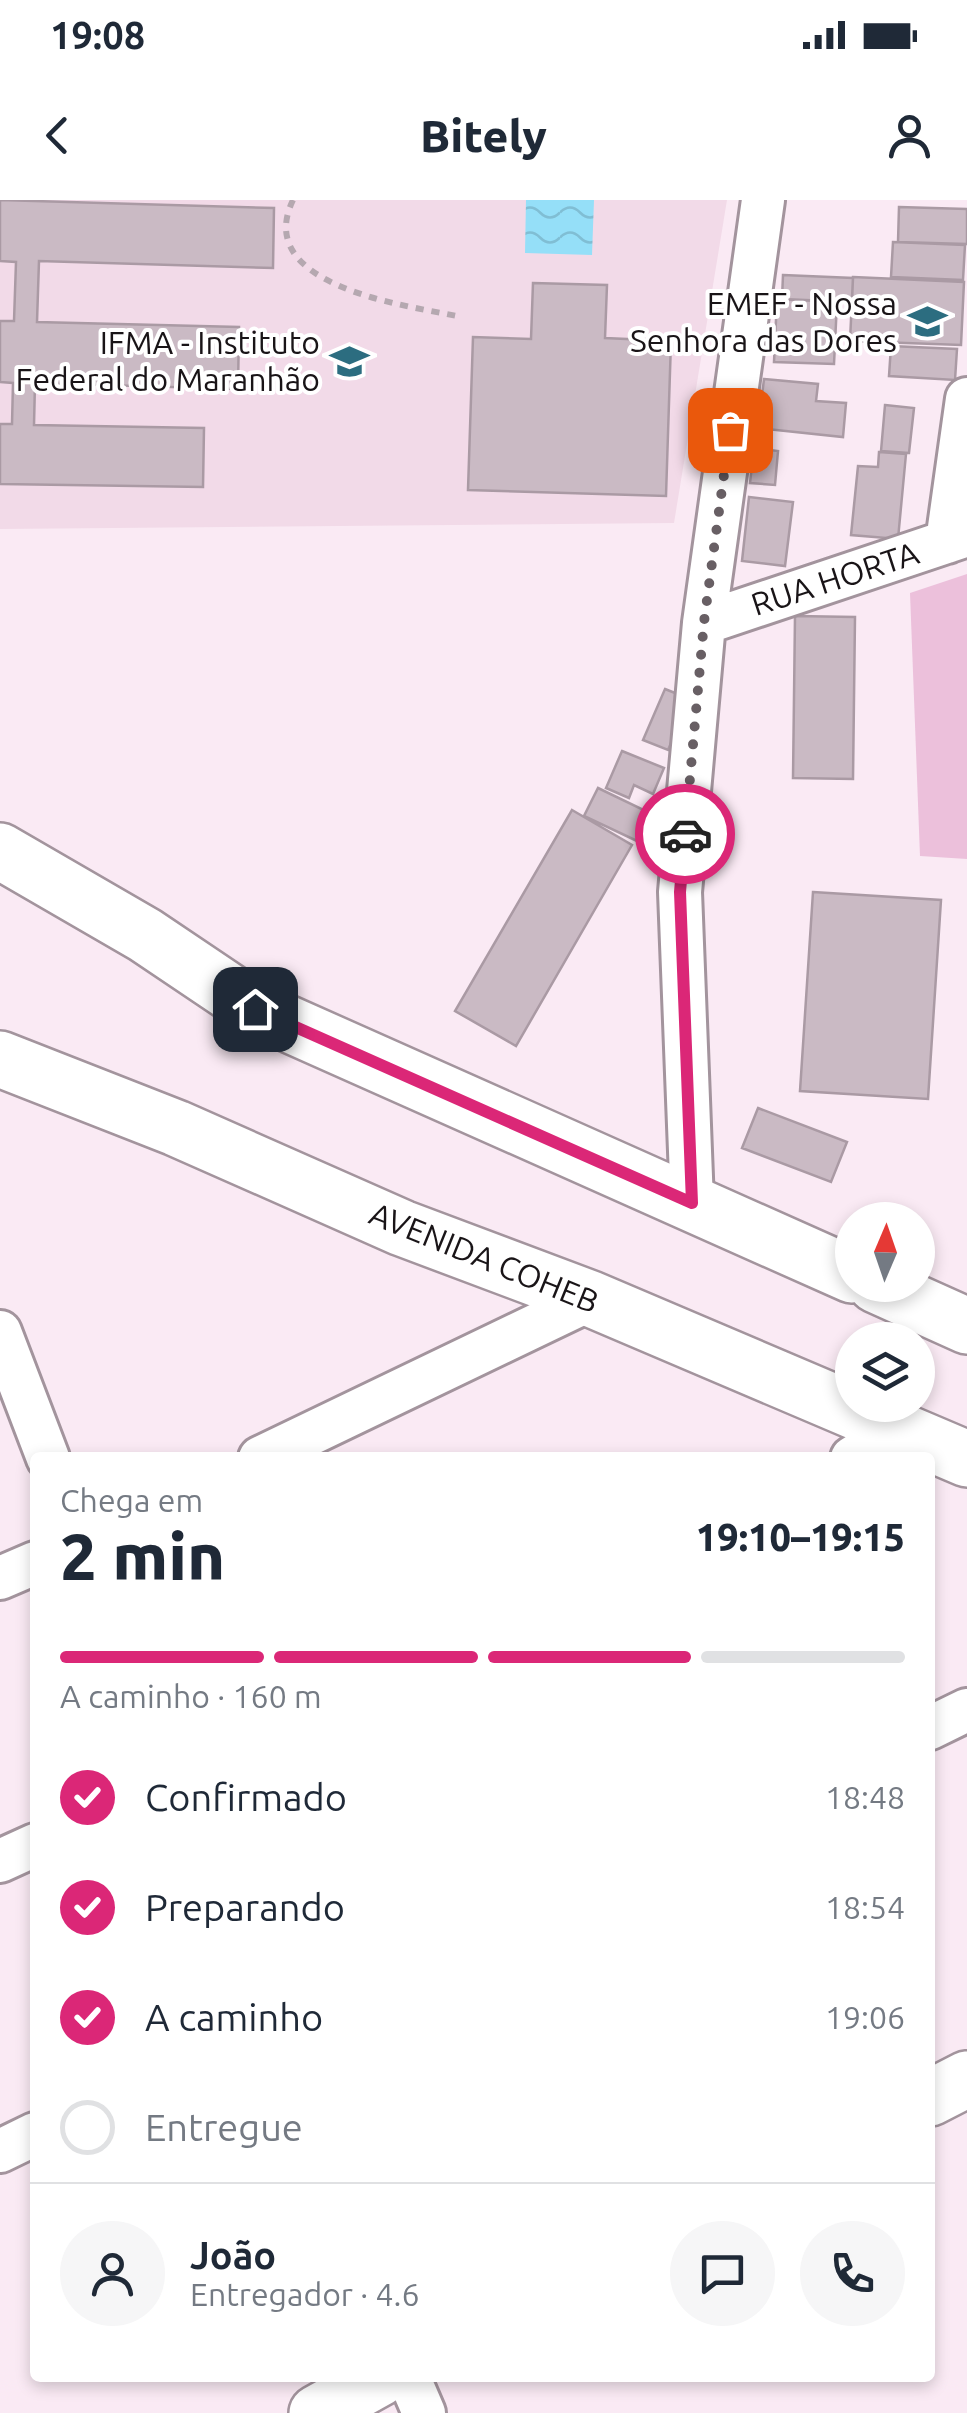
<!DOCTYPE html>
<html lang="pt">
<meta charset="utf-8">
<style>
body{margin:0;font-family:Ubuntu,sans-serif;background:#f6f6f7;color:#1f2937;height:100vh;display:flex;flex-direction:column;font-size:38px;white-space:nowrap}
*{box-sizing:border-box;margin:0}
p{font-size:32px;color:#747a83}
.icon{flex:none;width:55px;height:55px;fill:none;stroke:currentColor;stroke-width:2;stroke-linecap:round;stroke-linejoin:round}
.map{position:relative;flex:1;overflow:hidden}
.sheet{position:absolute;left:30px;top:1252px;width:905px;height:930px;display:flex;flex-direction:column;background:#fff;border-radius:10px;box-shadow:0 5px 15px #0003}
.sheet>*{flex:none}
.needle{width:65px;rotate:2deg}
.controls{position:absolute;left:835px;top:1002px;display:grid;gap:20px}
.controls a{display:grid;place-items:center;width:100px;height:100px;border-radius:50%;background:#fff;box-shadow:0 5px 15px #0003;font-size:50px}
.pin{position:absolute;display:grid;place-items:center;width:85px;height:85px;color:#fff;margin:-42px;border-radius:20px;box-shadow:0 5px 15px #0006}
.courier{position:absolute;display:grid;place-items:center;width:100px;height:100px;margin:-50px;border:8px solid #db2777;border-radius:50%;background:#fff;color:#222;box-shadow:0 2px 12px #0007}
.summary em{font-style:normal;font-weight:800}
.summary div{display:flex;flex-direction:column-reverse}
.summary{display:flex;align-items:center;justify-content:space-between;height:170px;padding:0 30px}
h1{font-size:65px;font-weight:800;line-height:75px}
.bar{display:grid;grid-template-columns:repeat(4,1fr);gap:15px 10px;align-content:center;height:120px;padding:0 30px}
.bar i{height:12px;border-radius:8px;background:#e0e1e3}
.bar .active{background:#db2777}
.bar p{grid-column:span 4}
.line{display:flex;align-items:center;gap:25px;padding:0 30px;border-top:2px solid #e0e1e3}
.line div{flex:1}
.round{display:grid;place-items:center;flex:none;width:105px;height:105px;border-radius:52px;background:#f6f6f7}
ol{padding:0 30px;list-style:none}
li{display:flex;align-items:center;gap:30px;height:110px}
li p{margin-inline-start:auto}
li .icon{padding:10px;border-radius:50%;background:#db2777;color:#fff;stroke-width:4}
li:last-child{color:#747a83}
li i{width:55px;height:55px;border:5px solid #e0e1e3;border-radius:50%}
.status{display:flex;justify-content:space-between;align-items:center;height:70px;padding:0 50px;background:#fff;direction:ltr}
.status svg{height:28px;fill:currentColor}
header{display:flex;justify-content:space-between;align-items:center;height:130px;padding:0 30px;background:#fff;font-size:45px;font-weight:800}
.map>svg:first-child{display:block}
.built{fill:#f2dae8}
.garden{fill:#ecc0db}
.water{fill:url(#water-waves)}
.building{fill:#cabac4;stroke:#aa9aa4;stroke-width:2.5}
.lines{fill:none;stroke-linecap:round;stroke-linejoin:round}
.minor-casing{stroke:#a3949d;stroke-width:48}
.secondary-casing{stroke:#a3949d;stroke-width:60}
.path{stroke:#b5a8b0;stroke-width:6;stroke-dasharray:8 8;stroke-linecap:butt}
.minor{stroke:#fff;stroke-width:42}
.secondary{stroke:#fff;stroke-width:55}
.done{stroke:#685f64;stroke-width:10;stroke-dasharray:0 18}
.route{stroke:#db2777;stroke-width:12}
.labels{text-anchor:middle;stroke-width:8;stroke-linejoin:round;paint-order:stroke}
.poi-label{font-size:32px;fill:#191417;stroke:#fff;text-anchor:end}
.street-label{font-size:32px;fill:#191417;stroke:#fff}
</style>
<div class="status"><b>19:08</b><svg viewBox="0 0 49 12"><path d="M0 12V9h3v3zM5 12V6h3v6zM10 12V3h3v9zM15 12V0h3v12zM26 1h20v11H26zM47 4h2v5h-2z"/></svg></div>
<header><svg class="icon" aria-label="back" viewBox="0 0 24 24"><path d="M15 5l-7 7 7 7"/></svg>Bitely<svg class="icon" aria-label="person" viewBox="0 0 24 24"><circle cx="12" cy="8" r="4"/><path d="M4 21q1-7 8-7t8 7"/></svg></header>
<div class="map">
<svg width="967" height="2213" viewBox="0 0 967 2213">
<defs>
<pattern id="water-waves" width="16" height="10" patternUnits="userSpaceOnUse" patternTransform="scale(2.5)"><rect width="16" height="10" fill="#95dff8"/><path d="M0 5q4-4 8 0t8 0" fill="none" stroke="#80bed4"/></pattern>
</defs>
<rect width="100%" height="100%" fill="#faeaf4"/>
<!-- built -->
<path class="built" d="M0,0h727l-53,323 -674,6z"/>
<!-- garden -->
<path class="garden" d="M967,374v285l-47,-3 -10,-263z"/>
<!-- water -->
<path class="water" d="M526,0h68l-2,55 -67,-2z"/>
<!-- building -->
<path class="building" d="M0,0l274,8 -1,60 -234,-7 -2,61 202,5 -1,62 -203,-6 -1,42 170,3 -1,59 -203,-3v-60h12l1,-41 -13,-1v-61h14l2,-59 -16,-1z
M899,7l68,2v35l-69,-2z
M893,42l72,3 -2,35 -72,-3z
M783,75l70,3 -1,24 -70,-3z
M853,77l111,5 -3,63 -111,-4z
M533,83l74,2 -2,53 66,3 -5,155 -198,-6 5,-153 58,2z
M777,99l60,3 -3,62 -60,-2z
M891,146l66,3 -2,31 -66,-4z
M764,179l54,5 -2,17 30,2 -3,34 -85,-9z
M885,205l29,3 -5,45 -28,-2z
M754,248l24,3 -3,34 -25,-2z
M879,252l27,2 -8,85 -47,-4 7,-69 20,1z
M749,297l44,5 -8,64 -43,-5z
M795,416l60,1 -2,162 -60,-1z
M665,489l25,10 -22,51 -25,-10z
M622,551l42,17 -11,26 -19,-9 -5,13 -23,-10z
M598,588l52,25 -13,28 -53,-25z
M572,610l60,35 -116,201 -61,-35z
M813,692l128,8 -13,199 -128,-8z
M758,908l89,34 -16,40 -89,-34z"/>
<g class="lines">
<defs>
<path id="minor" d="M947,342l20,-143
M704,423l263,-88
M692,1003l-12,-311 24,-269 59,-423
M0,1132l48,126
M260,1258l331,-159
M852,1258l44,-28
M0,1378l35,-15
M930,1528l37,-18
M0,1661l35,-16
M0,1951l35,-17
M409,2178l15,35"/>
<path id="secondary" d="M0,651l145,84 110,74 597,266
M0,859l176,69 226,100 189,71 376,160
M876,1085l91,41
M930,1898l37,-19
M317,2213l63,-35"/>
</defs>
<!-- minor casing -->
<use href="#minor" class="minor-casing"/>
<!-- secondary casing -->
<use href="#secondary" class="secondary-casing"/>
<!-- path -->
<path class="path" d="M293,0c-41,85 109,105 164,116"/>
<!-- minor -->
<use href="#minor" class="minor"/>
<!-- secondary -->
<use href="#secondary" class="secondary"/>
</g>
<g class="lines">
<!-- done -->
<path class="done" d="M685,634l19,-212 26,-192"/>
<!-- route -->
<path class="route" d="M255,809l437,194 -12,-311 5,-58"/>
</g>
<!-- icons -->
<defs>
<symbol id="school-bare" viewBox="-9 -9 18 18"><path d="M0-5L7-2L0 1L-7-2ZM-4 1L0 2.5L4 1V4Q0 6-4 4Z" fill="#2c6d80" stroke="#fff" stroke-width="2.5" paint-order="stroke"/></symbol>
<symbol id="university-bare" viewBox="-9 -9 18 18"><path d="M0-5L7-2L0 1L-7-2ZM-4 1L0 2.5L4 1V4Q0 6-4 4Z" fill="#2c6d80" stroke="#fff" stroke-width="2.5" paint-order="stroke"/></symbol>
</defs>
<g fill-rule="evenodd">
<use href="#school-bare" x="900" y="94" width="55" height="55"/>
<use href="#university-bare" x="322" y="134" width="55" height="55"/>
</g>
<g class="labels">
<!-- poi labels -->
<g class="poi-label">
<text x="897" y="115">EMEF - Nossa<tspan x="897" dy="37">Senhora das Dores</tspan></text>
<text x="320" y="154">IFMA - Instituto<tspan x="320" dy="37">Federal do Maranhão</tspan></text>
</g>
<!-- street labels -->
<g class="street-label">
<text transform="translate(835 379) rotate(-18)" y="11">RUA HORTA</text>
<text transform="translate(484 1058) rotate(22)" y="11">AVENIDA COHEB</text>
</g>
</g>
</svg>
<div class="controls">
<a><svg class="needle" viewBox="-14 -14 28 28"><path d="M0-13l5 13h-10z" fill="#e53935"/><path d="M0 13l5-13h-10z" fill="#747a83"/></svg></a>
<a><svg class="icon" aria-label="layers" viewBox="0 0 24 24"><path d="M12 4l9 5-9 5-9-5zM3 14l9 5 9-5"/></svg></a>
</div>
<div class="pin" style="left:730px;top:230px;background:#ea580c"><svg class="icon" aria-label="bag" viewBox="0 0 24 24"><path d="M5 8h14l-1 12H6zM9 8a3 3 0 0 1 6 0"/></svg></div>
<div class="pin" style="left:255px;top:809px;background:#1f2937"><svg class="icon" aria-label="home" viewBox="0 0 24 24"><path d="M3 11l9-7 9 7M6 9v11h12V9"/></svg></div>
<div class="courier" style="left:685px;top:634px"><svg class="icon" aria-label="car" viewBox="0 0 24 24"><path d="M5 17H2v-5l4-1 3-4h7l3 4 3 1v5h-3M9 17h6M6 11h13"/><circle cx="7" cy="17" r="2"/><circle cx="17" cy="17" r="2"/></svg></div>
<section class="sheet">
<div class="summary"><div><h1>2 min</h1><p>Chega em</p></div><em>19:10–19:15</em></div>
<div class="bar"><i class="active"></i><i class="active"></i><i class="active"></i><i></i><p>A caminho · 160 m</p></div>
<ol>
<li><svg class="icon" aria-label="check" viewBox="0 0 24 24"><path d="M5 12l5 5 9-10"/></svg>Confirmado<p>18:48</p></li>
<li><svg class="icon" aria-label="check" viewBox="0 0 24 24"><path d="M5 12l5 5 9-10"/></svg>Preparando<p>18:54</p></li>
<li><svg class="icon" aria-label="check" viewBox="0 0 24 24"><path d="M5 12l5 5 9-10"/></svg>A caminho<p>19:06</p></li>
<li><i></i>Entregue</li>
</ol>
<div class="line" style="height:180px"><a class="round"><svg class="icon" aria-label="person" viewBox="0 0 24 24"><circle cx="12" cy="8" r="4"/><path d="M4 21q1-7 8-7t8 7"/></svg></a><div><b>João</b><p>Entregador · 4.6</p></div><a class="round"><svg class="icon" aria-label="chat" viewBox="0 0 24 24"><path d="M4 5h16v11H9l-5 4z"/></svg></a><a class="round"><svg class="icon" aria-label="phone" viewBox="0 0 24 24"><path d="M5 4h4l2 5-3 2q2 4 5 5l2-3 5 2v4C11 20 4 13 5 4z"/></svg></a></div>
</section>
</div>
